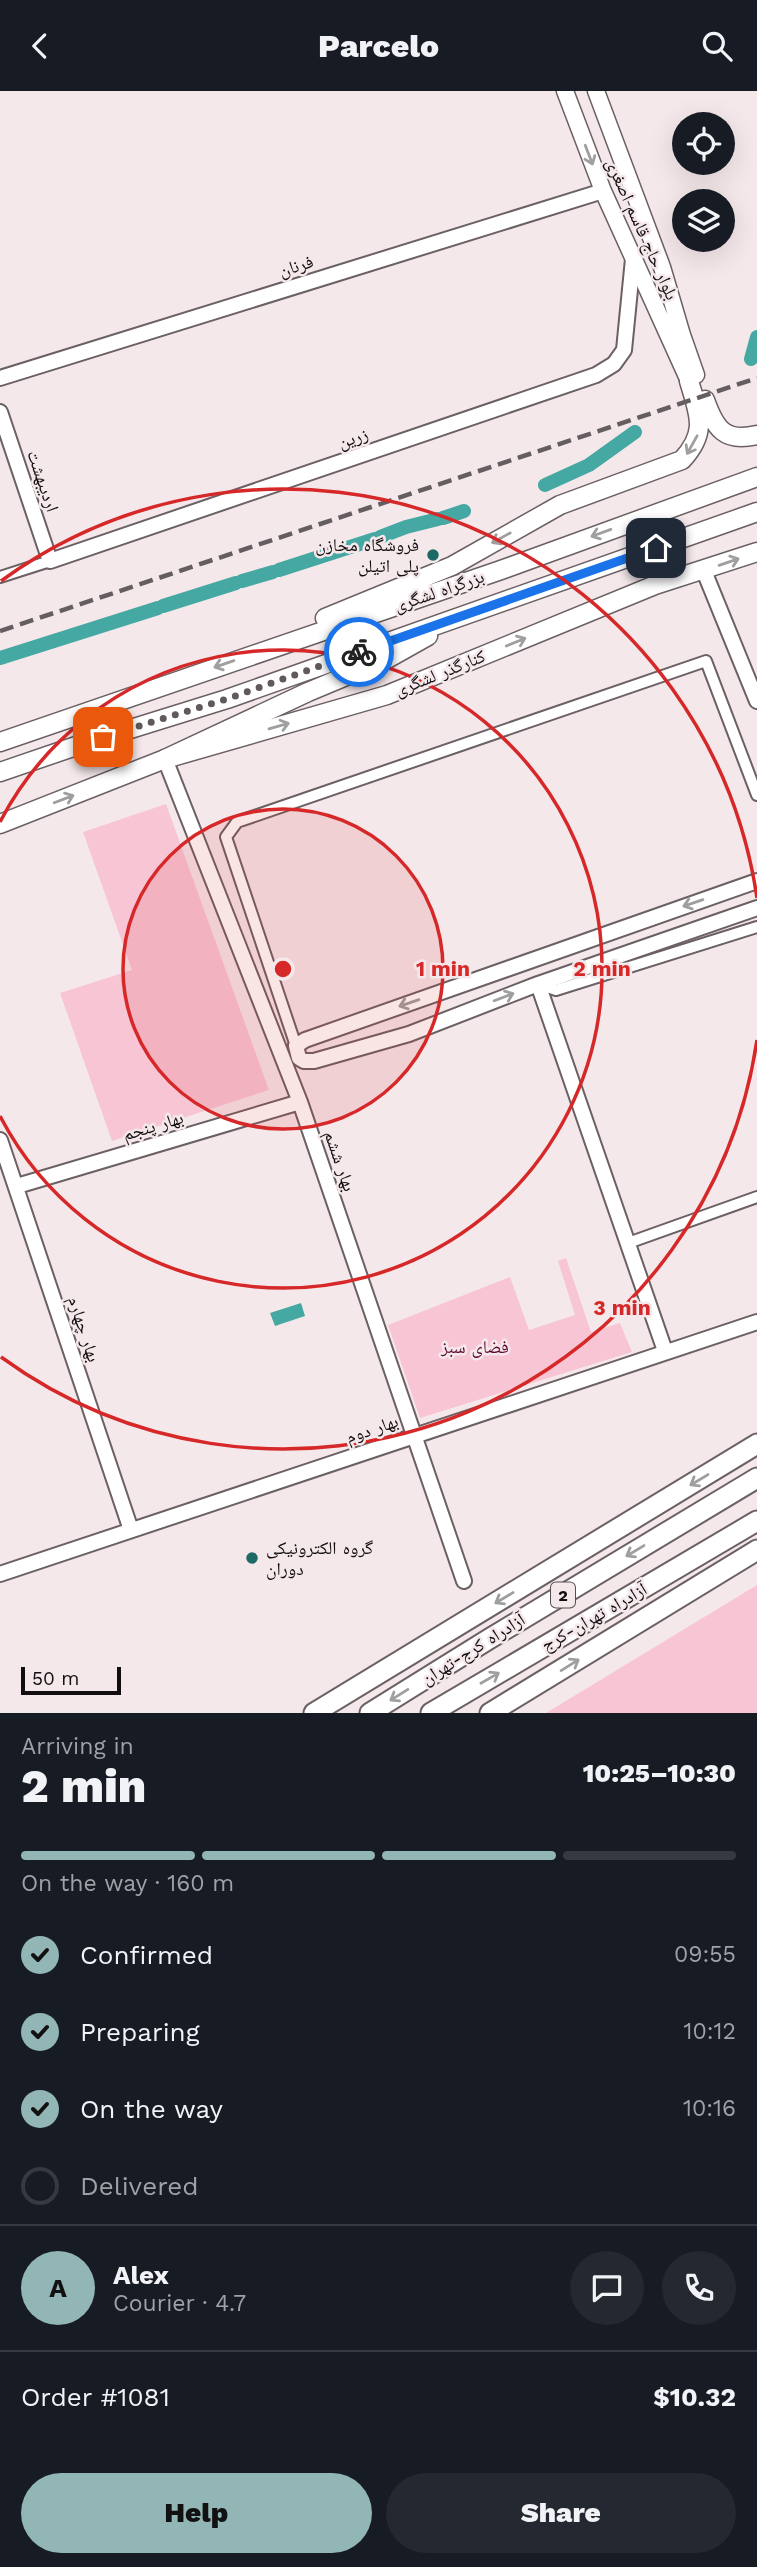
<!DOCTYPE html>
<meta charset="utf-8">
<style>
body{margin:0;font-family:"Work Sans","Noto Naskh Arabic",sans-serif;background:#242831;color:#f1f3f6;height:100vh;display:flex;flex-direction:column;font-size:26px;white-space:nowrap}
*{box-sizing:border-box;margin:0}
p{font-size:23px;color:#9ea1a6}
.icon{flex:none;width:38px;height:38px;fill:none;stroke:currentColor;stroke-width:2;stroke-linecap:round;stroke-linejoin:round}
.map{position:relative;height:1622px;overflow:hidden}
.details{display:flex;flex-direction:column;background:#171b24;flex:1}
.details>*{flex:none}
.buttons{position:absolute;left:672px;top:21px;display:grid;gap:14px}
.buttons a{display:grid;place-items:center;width:63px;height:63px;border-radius:50%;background:#171b24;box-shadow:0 7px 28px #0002;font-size:35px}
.scale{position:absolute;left:21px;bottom:18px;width:100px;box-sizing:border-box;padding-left:7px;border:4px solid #120e0f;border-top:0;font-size:19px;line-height:24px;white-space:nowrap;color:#120e0f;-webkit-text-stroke:5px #f5e8eb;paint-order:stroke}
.pin{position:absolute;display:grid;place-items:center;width:60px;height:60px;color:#fff;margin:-30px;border-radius:14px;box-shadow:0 4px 10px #0006}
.courier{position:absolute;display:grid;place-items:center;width:70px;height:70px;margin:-35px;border:5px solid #1a73e8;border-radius:50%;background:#fff;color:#222;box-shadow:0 2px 9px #0007}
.summary em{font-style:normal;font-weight:800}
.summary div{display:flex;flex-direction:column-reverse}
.summary{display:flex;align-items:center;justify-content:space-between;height:119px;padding:0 21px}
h1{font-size:46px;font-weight:800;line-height:52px}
.bar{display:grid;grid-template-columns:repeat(4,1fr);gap:10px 7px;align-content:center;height:84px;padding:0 21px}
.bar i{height:9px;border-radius:5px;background:#363941}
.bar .selected{background:#92b5b5}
.bar p{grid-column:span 4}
.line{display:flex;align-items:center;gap:18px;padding:0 21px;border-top:2px solid #363941}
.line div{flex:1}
.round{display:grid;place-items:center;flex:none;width:74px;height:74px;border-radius:37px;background:#242831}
ol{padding:0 21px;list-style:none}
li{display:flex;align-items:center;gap:21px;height:77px}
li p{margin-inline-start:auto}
li .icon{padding:7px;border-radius:50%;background:#92b5b5;color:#111;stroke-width:4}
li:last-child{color:#9ea1a6}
li i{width:38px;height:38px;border:4px solid #363941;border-radius:50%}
.primary-button{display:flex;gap:14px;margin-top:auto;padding:14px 21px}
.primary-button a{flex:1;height:80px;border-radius:42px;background:#92b5b5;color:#111;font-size:28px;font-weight:800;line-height:80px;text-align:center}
.primary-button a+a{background:#242831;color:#f1f3f6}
header{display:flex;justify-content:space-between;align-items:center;height:91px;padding:0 21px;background:#171b24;font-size:32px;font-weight:800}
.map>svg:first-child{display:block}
.green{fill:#f8c5d4}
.water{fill:#45a8a2}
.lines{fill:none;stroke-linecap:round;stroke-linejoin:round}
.canal{stroke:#45a8a2;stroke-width:14}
.minor-casing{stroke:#6b6063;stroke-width:14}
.tertiary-casing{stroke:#6b6063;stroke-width:18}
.secondary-casing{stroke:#6b6063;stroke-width:19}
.primary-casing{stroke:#6b6063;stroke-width:21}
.trunk-casing{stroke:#6b6063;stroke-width:21}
.motorway-casing{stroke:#6b6063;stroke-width:23}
.minor{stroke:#fff;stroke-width:10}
.tertiary{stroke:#fff;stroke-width:14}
.secondary{stroke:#fff;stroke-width:16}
.primary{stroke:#fff;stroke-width:18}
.trunk{stroke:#fff;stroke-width:18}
.motorway{stroke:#fff;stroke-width:19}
.rail{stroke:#655e60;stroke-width:4.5;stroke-dasharray:14 7;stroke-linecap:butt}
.oneway{stroke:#a09f9f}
.done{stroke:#615a5c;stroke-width:7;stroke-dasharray:0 12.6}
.route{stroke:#1a73e8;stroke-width:9}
.ring{fill:none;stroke:#d62828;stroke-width:3.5}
.poi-dot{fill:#1d6965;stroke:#f5e8eb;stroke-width:2.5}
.labels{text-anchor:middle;stroke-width:5;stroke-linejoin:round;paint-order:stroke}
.shield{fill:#f5e8eb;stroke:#564f51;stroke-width:2}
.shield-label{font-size:16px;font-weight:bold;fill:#120e0f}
.street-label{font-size:18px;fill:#120e0f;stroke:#f5e8eb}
.poi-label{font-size:18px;fill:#120e0f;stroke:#f5e8eb;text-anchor:end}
.park-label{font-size:18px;fill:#5d0530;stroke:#f5e8eb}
.centre{fill:#d62828;stroke:#f5e8eb;stroke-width:3.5}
.ring-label{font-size:21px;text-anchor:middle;font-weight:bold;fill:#d62828;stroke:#f5e8eb;stroke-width:5;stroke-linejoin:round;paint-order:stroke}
</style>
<header><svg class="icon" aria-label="back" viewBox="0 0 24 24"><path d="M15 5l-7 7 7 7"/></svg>Parcelo<svg class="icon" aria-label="search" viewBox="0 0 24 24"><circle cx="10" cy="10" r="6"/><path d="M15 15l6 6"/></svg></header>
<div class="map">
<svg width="757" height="1622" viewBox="0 0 757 1622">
<rect width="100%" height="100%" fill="#f5e8eb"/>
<!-- green -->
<path class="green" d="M166,713l103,286 -157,51 -52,-148 72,-23 -49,-138z
M566,1167l25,74 29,-9 12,29 -212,66 -32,-93 122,-48 19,53 46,-15 -17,-54z
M757,1494v128h-211z"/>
<!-- water -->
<path class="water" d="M301,1212l4,13 -30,10 -5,-13z"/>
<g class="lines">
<!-- canal -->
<path class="canal" d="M751,268l6,-22
M545,394l44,-20 46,-33
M443,427l21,-7
M380,446l26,-10 32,-8
M279,479l96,-31
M242,490l31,-9
M163,515l73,-23
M0,567l158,-50"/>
<defs>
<path id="minor" d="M0,486l50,-16
M538,893l18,6 201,-63
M296,955l-70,-209 11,-15 469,-161 51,134
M628,1152l129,-46"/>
<path id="tertiary" d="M0,287l603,-187
M0,321l50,149 546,-186 18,-11 10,-14 9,-91
M704,480l53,130
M165,668l135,343 164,479
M757,790l-452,159 -9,6 3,12 5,3h10l95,-27 129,-50 219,-76
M538,893l127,367
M0,1049l131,390
M17,1095l283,-84
M0,1483l757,-252"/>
<path id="secondary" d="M565,0l38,100 86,190
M596,0l66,176 20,68 14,40"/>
<path id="primary" d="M0,733l165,-65 222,-64 268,-110 102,-33"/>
<path id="trunk" d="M705,309c10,28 19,43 52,35
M325,527l127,-52 108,-61 122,-45c26,-28 17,-45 7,-79
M0,651l501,-172 256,-93
M165,668l143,-67 79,-33 41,-23
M0,681l79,-27 148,-46 530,-187"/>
<path id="motorway" d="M314,1622l443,-269
M370,1622l119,-74 268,-161
M431,1622l326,-192
M490,1622l267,-163"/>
</defs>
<!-- minor casing -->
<use href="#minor" class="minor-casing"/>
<!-- tertiary casing -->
<use href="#tertiary" class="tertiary-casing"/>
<!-- secondary casing -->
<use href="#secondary" class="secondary-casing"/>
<!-- primary casing -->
<use href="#primary" class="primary-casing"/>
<!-- trunk casing -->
<use href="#trunk" class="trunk-casing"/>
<!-- motorway casing -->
<use href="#motorway" class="motorway-casing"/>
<!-- minor -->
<use href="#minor" class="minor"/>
<!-- tertiary -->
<use href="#tertiary" class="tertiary"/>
<!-- secondary -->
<use href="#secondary" class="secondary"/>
<!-- primary -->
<use href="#primary" class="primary"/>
<!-- trunk -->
<use href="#trunk" class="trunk"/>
<!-- motorway -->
<use href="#motorway" class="motorway"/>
<!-- rail -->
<path class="rail" d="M0,540l757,-253"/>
</g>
<!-- one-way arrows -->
<defs><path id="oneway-shaft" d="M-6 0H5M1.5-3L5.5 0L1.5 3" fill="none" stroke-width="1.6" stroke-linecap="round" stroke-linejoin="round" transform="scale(1.75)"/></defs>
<g class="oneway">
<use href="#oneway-shaft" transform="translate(589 64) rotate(69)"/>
<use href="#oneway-shaft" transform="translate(692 354) rotate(119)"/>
<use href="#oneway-shaft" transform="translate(601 442) rotate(160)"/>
<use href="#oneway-shaft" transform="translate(501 447) rotate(151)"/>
<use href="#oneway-shaft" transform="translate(729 471) rotate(-19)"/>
<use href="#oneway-shaft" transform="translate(516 551) rotate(-22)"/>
<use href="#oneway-shaft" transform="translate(224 573) rotate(161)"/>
<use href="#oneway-shaft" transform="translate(279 635) rotate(-16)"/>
<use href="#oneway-shaft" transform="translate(64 708) rotate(-21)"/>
<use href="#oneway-shaft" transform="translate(693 812) rotate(161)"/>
<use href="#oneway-shaft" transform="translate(504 906) rotate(-21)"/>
<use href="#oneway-shaft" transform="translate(409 912) rotate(161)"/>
<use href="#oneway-shaft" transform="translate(699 1389) rotate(149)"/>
<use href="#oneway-shaft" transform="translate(635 1460) rotate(149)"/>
<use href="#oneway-shaft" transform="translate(504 1507) rotate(149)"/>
<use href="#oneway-shaft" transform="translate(570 1574) rotate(-32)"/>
<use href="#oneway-shaft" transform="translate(490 1587) rotate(-30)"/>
<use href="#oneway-shaft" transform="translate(399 1604) rotate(148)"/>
</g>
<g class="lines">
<!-- done -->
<path class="done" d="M103,646l124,-38 132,-47"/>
<!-- route -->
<path class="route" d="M359,561l297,-104"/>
</g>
<!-- distance rings -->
<circle cx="283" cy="878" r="160" fill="#d62828" fill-opacity=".12"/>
<g class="ring">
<circle cx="283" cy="878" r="160"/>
<path d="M0 731A319 319 0 1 1 0 1025"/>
<path d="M757 949A479 479 0 0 1 1 1266M1 490A479 479 0 0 1 757 807"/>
</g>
<!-- markers -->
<g class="poi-dot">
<circle cx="433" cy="464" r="7"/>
<circle cx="252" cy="1467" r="7"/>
</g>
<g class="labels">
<!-- shield labels -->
<rect class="shield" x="551" y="1491.5" width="24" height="25" rx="5"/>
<g class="shield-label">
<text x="563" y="1510">2</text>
</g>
<!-- street labels -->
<g class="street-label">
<text transform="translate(642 138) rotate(66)" y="6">بلوار حاج قاسم اصغری</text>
<text transform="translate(296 175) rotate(-17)" y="6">فرنان</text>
<text transform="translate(353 347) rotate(-19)" y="6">زرین</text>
<text transform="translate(43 390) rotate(71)" y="6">اردیبهشت</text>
<text transform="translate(439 500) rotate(-19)" y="6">بزرگراه لشگری</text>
<text transform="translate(440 582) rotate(-22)" y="6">کنارگذر لشگری</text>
<text transform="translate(153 1035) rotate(-17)" y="6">بهار پنجم</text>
<text transform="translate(340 1070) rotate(71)" y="6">بهار ششم</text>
<text transform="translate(84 1238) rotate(72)" y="6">بهار چهارم</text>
<text transform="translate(372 1338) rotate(-19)" y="6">بهار دوم</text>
<text transform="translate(594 1526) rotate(-30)" y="6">آزادراه تهران-کرج</text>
<text transform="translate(473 1558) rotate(-32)" y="6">آزادراه کرج-تهران</text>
</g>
<!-- poi labels -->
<g class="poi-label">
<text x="419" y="460">فروشگاه مخازن<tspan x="419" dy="21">پلی اتیلن</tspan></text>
<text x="266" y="1463" text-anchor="start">گروه الکترونیکی<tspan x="266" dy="21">دوران</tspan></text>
</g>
<!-- park labels -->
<g class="park-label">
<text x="475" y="1262">فضای سبز</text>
</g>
</g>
<circle cx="283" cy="878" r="10" class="centre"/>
<g class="ring-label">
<text x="443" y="885">1 min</text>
<text x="602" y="885">2 min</text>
<text x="622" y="1224">3 min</text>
</g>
</svg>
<div class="buttons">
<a><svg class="icon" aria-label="locate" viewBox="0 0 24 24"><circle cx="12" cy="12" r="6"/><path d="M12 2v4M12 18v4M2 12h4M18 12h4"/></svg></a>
<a><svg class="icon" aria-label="layers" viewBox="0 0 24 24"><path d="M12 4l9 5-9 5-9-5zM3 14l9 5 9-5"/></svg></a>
</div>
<div class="scale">50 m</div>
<div class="pin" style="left:103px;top:646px;background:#ea580c"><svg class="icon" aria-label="bag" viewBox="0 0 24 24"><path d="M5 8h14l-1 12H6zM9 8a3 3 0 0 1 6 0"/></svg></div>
<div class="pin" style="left:656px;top:457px;background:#1f2937"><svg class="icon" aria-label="home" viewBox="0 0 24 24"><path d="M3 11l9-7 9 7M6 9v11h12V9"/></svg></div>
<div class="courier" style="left:359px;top:561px"><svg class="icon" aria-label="bike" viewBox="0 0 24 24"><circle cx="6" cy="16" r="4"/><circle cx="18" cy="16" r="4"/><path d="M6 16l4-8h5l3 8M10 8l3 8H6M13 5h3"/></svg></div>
</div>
<section class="details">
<div class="summary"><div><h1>2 min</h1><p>Arriving in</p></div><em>10:25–10:30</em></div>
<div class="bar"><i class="selected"></i><i class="selected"></i><i class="selected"></i><i></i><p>On the way · 160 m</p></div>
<ol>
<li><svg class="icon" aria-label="check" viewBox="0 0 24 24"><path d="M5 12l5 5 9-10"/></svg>Confirmed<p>09:55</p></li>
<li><svg class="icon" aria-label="check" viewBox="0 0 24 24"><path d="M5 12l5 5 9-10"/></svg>Preparing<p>10:12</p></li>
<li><svg class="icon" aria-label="check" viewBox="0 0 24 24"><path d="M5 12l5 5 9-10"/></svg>On the way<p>10:16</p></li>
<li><i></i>Delivered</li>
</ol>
<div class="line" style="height:126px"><b class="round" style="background:#92b5b5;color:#111">A</b><div><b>Alex</b><p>Courier · 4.7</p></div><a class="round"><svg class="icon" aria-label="chat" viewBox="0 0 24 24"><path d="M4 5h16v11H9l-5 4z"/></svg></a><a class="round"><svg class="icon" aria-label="phone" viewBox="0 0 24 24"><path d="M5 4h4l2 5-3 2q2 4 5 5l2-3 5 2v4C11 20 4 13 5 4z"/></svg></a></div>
<div class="line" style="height:91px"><div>Order #1081</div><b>$10.32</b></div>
<div class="primary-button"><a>Help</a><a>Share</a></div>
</section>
